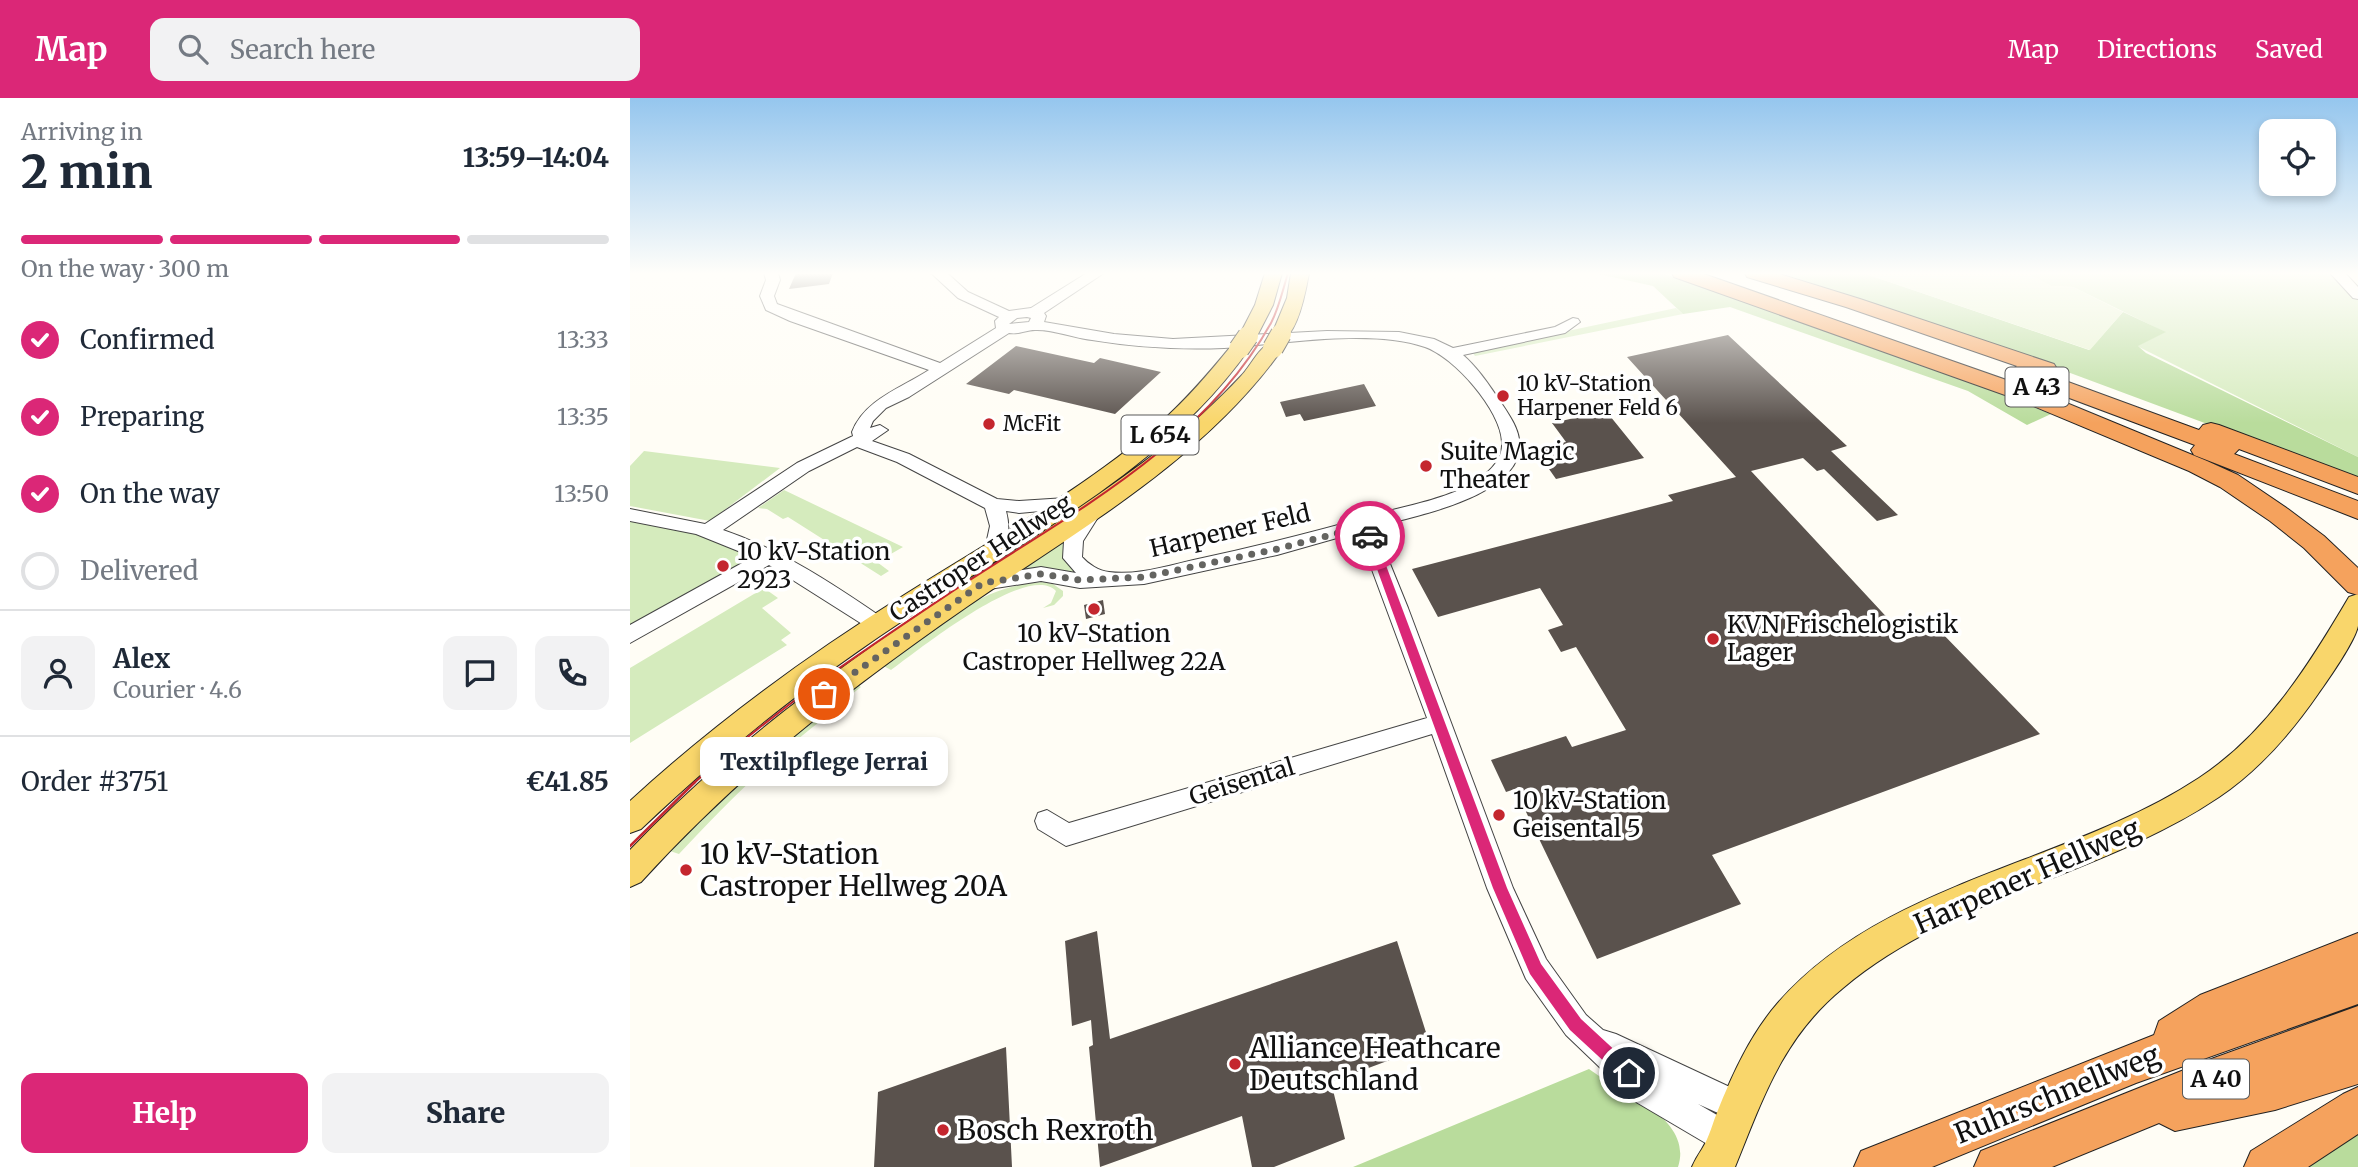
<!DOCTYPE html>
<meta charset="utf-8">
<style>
body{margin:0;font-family:Merriweather,serif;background:#f2f2f3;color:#1f2937;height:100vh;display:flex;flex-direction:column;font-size:26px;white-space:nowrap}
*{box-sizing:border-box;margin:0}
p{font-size:23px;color:#747a83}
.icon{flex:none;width:38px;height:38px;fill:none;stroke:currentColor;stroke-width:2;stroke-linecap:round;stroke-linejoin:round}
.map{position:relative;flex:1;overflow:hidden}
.drawer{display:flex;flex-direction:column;background:#fff;width:630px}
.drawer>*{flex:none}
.fabs{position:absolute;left:1629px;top:21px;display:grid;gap:14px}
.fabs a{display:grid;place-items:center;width:77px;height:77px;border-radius:14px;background:#fff;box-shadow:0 4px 10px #0003;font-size:35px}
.pin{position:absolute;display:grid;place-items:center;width:60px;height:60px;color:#fff;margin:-30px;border:4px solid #fff;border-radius:50%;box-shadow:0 2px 7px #0007}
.courier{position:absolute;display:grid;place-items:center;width:70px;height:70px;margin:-35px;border:5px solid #db2777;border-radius:50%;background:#fff;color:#222;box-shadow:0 2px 9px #0007}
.bubble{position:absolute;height:49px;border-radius:14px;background:#fff;box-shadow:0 4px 10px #0003;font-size:23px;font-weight:800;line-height:49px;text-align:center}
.summary em{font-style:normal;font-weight:800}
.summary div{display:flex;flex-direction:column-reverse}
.summary{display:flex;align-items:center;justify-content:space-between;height:119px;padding:0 21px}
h1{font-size:46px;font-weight:800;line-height:52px}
.bar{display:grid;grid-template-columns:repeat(4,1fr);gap:10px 7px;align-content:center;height:84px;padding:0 21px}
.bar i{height:9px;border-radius:5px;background:#e0e1e3}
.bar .selected{background:#db2777}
.bar p{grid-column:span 4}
.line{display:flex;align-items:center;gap:18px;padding:0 21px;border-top:2px solid #e0e1e3}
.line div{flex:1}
.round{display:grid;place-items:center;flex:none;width:74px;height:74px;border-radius:14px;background:#f2f2f3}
ol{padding:0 21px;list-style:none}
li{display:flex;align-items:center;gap:21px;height:77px}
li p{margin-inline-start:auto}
li .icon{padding:7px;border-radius:50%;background:#db2777;color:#fff;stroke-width:4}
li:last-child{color:#747a83}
li i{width:38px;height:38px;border:4px solid #e0e1e3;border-radius:50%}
.cta{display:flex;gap:14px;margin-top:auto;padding:14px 21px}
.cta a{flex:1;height:80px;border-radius:14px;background:#db2777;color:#fff;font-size:28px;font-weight:800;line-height:80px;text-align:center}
.cta a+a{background:#f2f2f3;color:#1f2937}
header{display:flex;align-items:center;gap:42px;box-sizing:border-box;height:98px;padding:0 35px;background:#db2777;color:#fff}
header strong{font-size:33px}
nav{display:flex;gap:38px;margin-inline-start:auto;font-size:24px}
.search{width:490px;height:63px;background:#f2f2f3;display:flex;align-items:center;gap:18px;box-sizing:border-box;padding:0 24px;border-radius:14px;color:#747a83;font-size:26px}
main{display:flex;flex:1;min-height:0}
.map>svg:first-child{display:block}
.green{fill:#d5ebbd}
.forest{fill:#b9dc9c}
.pitch{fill:#e6f2cf}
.building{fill:#5a524d}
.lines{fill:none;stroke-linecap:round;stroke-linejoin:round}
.minor-casing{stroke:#444;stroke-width:2}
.major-casing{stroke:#222;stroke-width:2}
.highway-casing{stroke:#222;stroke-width:2}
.minor{fill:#fff;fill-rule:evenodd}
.major{fill:#f9d66b;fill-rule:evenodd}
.highway{fill:#f5a25d;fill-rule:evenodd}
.tram-far1{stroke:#c4262e;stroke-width:2}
.tram{stroke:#c4262e;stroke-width:2.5}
.major-bridge-casing{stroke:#222;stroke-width:22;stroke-linecap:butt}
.major-bridge{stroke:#f9d66b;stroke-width:20}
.route{fill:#db2777}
.done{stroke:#646461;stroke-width:7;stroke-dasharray:0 12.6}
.poi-dot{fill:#c4262e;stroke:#fff;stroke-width:2.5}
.labels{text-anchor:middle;stroke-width:7;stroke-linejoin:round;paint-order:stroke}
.far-poi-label{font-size:21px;fill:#111;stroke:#fff;text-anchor:start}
.shield{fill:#fff;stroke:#585858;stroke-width:2}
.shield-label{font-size:23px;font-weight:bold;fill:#111}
.poi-label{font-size:24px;fill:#111;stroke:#fff;text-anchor:start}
.street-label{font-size:24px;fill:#111;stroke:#fff}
.near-poi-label{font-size:28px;fill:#111;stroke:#fff;text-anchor:start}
.near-street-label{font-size:28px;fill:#111;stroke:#fff}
</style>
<header>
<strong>Map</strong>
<div class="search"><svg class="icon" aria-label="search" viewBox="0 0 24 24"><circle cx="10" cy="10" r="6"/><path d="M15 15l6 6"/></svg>Search here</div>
<nav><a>Map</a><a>Directions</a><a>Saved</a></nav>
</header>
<main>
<section class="drawer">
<div class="summary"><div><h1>2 min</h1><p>Arriving in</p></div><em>13:59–14:04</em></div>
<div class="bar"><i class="selected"></i><i class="selected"></i><i class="selected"></i><i></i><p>On the way · 300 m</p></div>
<ol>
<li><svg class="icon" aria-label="check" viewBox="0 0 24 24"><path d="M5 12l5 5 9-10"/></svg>Confirmed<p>13:33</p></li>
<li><svg class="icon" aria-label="check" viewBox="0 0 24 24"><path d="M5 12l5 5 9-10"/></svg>Preparing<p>13:35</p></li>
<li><svg class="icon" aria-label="check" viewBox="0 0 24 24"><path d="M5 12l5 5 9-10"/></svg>On the way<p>13:50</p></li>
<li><i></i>Delivered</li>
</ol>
<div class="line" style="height:126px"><a class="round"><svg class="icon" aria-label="person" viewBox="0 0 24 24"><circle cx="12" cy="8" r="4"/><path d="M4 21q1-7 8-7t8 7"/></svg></a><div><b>Alex</b><p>Courier · 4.6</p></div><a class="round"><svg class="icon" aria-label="chat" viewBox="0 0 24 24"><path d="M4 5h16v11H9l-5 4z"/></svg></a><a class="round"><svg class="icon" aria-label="phone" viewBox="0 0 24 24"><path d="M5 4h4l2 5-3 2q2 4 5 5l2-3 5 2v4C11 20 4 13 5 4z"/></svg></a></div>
<div class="line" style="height:91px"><div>Order #3751</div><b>€41.85</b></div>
<div class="cta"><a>Help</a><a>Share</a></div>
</section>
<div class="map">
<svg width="1728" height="1069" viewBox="0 0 1728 1069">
<rect width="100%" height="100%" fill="#fffdf5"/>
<!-- green -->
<path class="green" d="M1396,175h308l24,25v159l-221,-111 28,-14 -92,-45 -22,-1z
M1046,210l7,6 -208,42 -2,-3 5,-3z
M14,353l136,17 -70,53 -80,-15v-40z
M154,392l119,57 -26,15 12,9 -8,5 -93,-59 -5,2 -16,-10 -9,-1z
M0,422l82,18 39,16 -3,7 -118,65z
M441,433l-6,29 14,14 -68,-3z
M413,484l10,2 10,7v5l-9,9 -11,3 8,-5 5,-12c-28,-30 -140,61 -165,79l-11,-6c49,-33 102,-80 163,-82z
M134,490l14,10 -16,10 29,25 -10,7 6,5 -157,98v-75z
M228,587l3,2 -9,7 2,2c-69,49 -118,97 -175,158l-9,-3 75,-77z"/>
<!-- forest -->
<path class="forest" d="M964,175h67l105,34 215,79 70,28 -24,11 -59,-34 -238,-84 -47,7 -30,-28z
M1151,175h82l226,77 34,-38 43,20 -28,14 8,7 212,104v23l-382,-142z
M959,971c32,24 105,49 89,98h-325z
M1728,1035v34h-57z"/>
<!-- pitch -->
<path class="pitch" d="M1233,175h163l25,13 22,1 50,25 -33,38z"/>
<!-- building -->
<path class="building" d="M166,175h37l-4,11 -40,5z
M1098,237l119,111 -16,5 67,64 -21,6 -53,-52 -7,2 -14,-13 -52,13 156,168 31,-10 102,105 -328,121 29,49 -144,55 -82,-170 -9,3 -15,-32 75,-24 6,11 54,-17 -50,-83 -15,5 -13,-22 15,-5 -23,-37 -102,29 -26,-48 261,-68 -5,-6 68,-18 -109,-120z
M386,248l78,17 6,-5 61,14 -46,42 -101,-24 -5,4 -43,-10z
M734,286l12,22 -72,15 -4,-7 -14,3 -6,-15z
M976,313l38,47 -88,21 -21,-30 31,-7 -14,-19z
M473,502l2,14 -19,5 -2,-14z
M467,833l13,108 287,-98 33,104 -99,37 14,57 -71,28h-22l-10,-51 -142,51 -11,-120 4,-2 -2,-25 -19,6 -7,-85z
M376,949l6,120h-138l4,-75z"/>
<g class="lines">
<defs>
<path id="minor" d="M134,175h14l2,7 -6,16 3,8 163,59 56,-35 -1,-7 4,-4 -41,-19 -27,-25h16l21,19 41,19 22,-3 56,-35h17l-60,40 2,3 -2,6 70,12 59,5 154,-8 72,1 35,7 19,9 102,-21 18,-9 5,1 2,3 -15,11 -102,22c15,13 26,30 37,46 7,11 17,24 19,38 9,57 -106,77 -144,88l33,81 105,280 33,71 40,56 17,15 13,4 133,62 4,11 -4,11 -11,4 -40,-18 38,22 5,11 -5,11 -11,5 -11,-5 -78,-46 -70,-67 -40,-56 -39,-91 -55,-154 -366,112 -28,-17 -3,-8 3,-8 9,-3 22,13 358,-105 -69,-186 -81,23 -133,29 -64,4 -39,-7 -58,9 -7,-2 -3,-5 3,-5 7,-2 58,-9 35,6 -13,-15 1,-17 22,-34 7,-2 9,6 -19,30 -1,16c6,7 17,14 27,15 28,4 61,-7 89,-13 61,-13 120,-28 180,-45 23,-7 48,-11 71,-20 22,-8 55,-26 53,-52 -1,-32 -48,-85 -77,-95 -54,-19 -144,-3 -201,1 -44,2 -89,-1 -132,-8 -18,-2 -40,-11 -57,-10 -10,0 -16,5 -26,3l-100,64 -23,11 -13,13 -3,7 10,-3 8,5 -16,11 37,13 88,45 22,2 47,-3 9,6 -2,4 -54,5 -13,-2c4,15 3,30 -4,43h-14l-3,-5 5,-23 -5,-18 -88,-46 -40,-15 -48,24 -86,59c59,20 110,54 161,89l3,5 -3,5 -7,3 -7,-3 -101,-64 -139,78v-18l123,-68 -57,-23 -66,-13v-12l75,15 92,-61 56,-27 -1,-4c12,-32 49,-44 77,-62l-139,-49 -24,-11 -6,-14 6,-16zM397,219l4,1 -2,4 -20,2 8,-6z
M1700,175h15l13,14v12l-5,-1z"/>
<path id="major" d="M635,175h17l-9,32 -18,35h-14l-2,-4 16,-31z
M661,175h18c-3,17 -11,62 -28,67l-9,-6 15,-36z
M643,244l10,6c-78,111 -205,182 -315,258 -121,84 -227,166 -327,276l-11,5v-37c96,-101 207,-182 322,-258 71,-48 144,-92 211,-145 27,-21 54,-45 78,-71 10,-10 18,-30 32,-34z
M609,245l10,6c-82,117 -214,184 -330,261 -100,65 -192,137 -278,219l-11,4v-32c84,-77 175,-144 271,-204 88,-56 181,-106 259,-174 27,-24 50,-51 72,-78z
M1728,496c0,10 0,22 0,32 -3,15 -30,54 -40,68 -27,39 -59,76 -99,103 -117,79 -267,99 -376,191 -60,49 -80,110 -108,179h-43c3,-7 6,-12 10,-18 7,-11 11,-27 16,-39 15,-37 33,-76 59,-106 106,-123 290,-139 422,-226 67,-44 110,-113 150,-181z"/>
<path id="highway" d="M1042,175h29l334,117 172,71 31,14 50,34 36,27 34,32v27l-10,-3 -44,-44 -34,-27 -50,-34 -31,-16 -170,-71 -345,-123z
M1115,175h31l84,26 194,65 3,5 -8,6 150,55 4,-5 8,-2 8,2 139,52v17l-119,-45 -5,5 124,47v18l-164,-64 -3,-5 4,-5 -182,-68 -3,-5 7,-6 -171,-59 -99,-30z
M1728,835v71l-222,79 -204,84h-78l7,-16 293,-116 5,-14 41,-26z
M1728,908v78l-83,26 -100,21 -16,-8 -107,44h-78l7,-16 233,-93z
M1728,989v47l-50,33h-64l7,-16 92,-57z"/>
</defs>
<!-- minor casing -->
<use href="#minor" class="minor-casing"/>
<!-- major casing -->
<use href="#major" class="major-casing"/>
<!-- highway casing -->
<use href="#highway" class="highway-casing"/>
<!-- minor -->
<use href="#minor" class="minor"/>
<!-- major -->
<use href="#major" class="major"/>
<!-- highway -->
<use href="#highway" class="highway"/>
<!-- tram-far1 -->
<path class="tram-far1" d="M63,686c83,-76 176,-137 269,-199 112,-73 242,-141 309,-262 8,-15 12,-34 17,-50"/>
<!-- tram -->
<path class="tram" d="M0,748l65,-64"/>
<defs>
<path id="major-bridge" d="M643,250l8,-14
M609,251l9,-13"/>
</defs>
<!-- major-bridge casing -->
<use href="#major-bridge" class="major-bridge-casing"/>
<!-- major-bridge -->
<use href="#major-bridge" class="major-bridge"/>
</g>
<!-- sky -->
<linearGradient id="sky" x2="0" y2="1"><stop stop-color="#95c6ee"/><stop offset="0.54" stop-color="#fffefa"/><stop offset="1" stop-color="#fffefa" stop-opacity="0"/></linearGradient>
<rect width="1728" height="325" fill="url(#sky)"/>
<!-- route -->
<path class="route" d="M740,435l5,3 132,352 34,76 40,55 53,49 3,5 -3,6 -5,3 -6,-3 -53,-49 -40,-56 -37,-86 -128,-352z"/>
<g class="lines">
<!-- done -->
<path class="done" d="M194,596l159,-111 58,-9 39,6 64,-3 133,-28 88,-23 5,10"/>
</g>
<!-- markers -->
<g class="poi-dot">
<circle cx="873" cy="298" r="7"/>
<circle cx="359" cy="326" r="7"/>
<circle cx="796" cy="368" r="7"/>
<circle cx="93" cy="468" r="7"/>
<circle cx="464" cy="511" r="7"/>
<circle cx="1083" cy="541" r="7"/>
<circle cx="869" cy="717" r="7"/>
<circle cx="56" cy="772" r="7"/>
<circle cx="605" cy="966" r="7"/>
<circle cx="313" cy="1032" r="7"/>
</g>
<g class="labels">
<!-- far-poi labels -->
<g class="far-poi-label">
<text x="887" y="293">10 kV-Station<tspan x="887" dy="24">Harpener Feld 6</tspan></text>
<text x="373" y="333">McFit</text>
</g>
<!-- shield labels -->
<g class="shield">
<rect x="1375.5" y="269.5" width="63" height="39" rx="5"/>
<rect x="491.5" y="317.5" width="77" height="39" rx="5"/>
<rect x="1553" y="961.5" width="66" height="39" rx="5"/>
</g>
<g class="shield-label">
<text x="1407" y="297">A 43</text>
<text x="530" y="345">L 654</text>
<text x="1586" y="989">A 40</text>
</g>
<!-- poi labels -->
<g class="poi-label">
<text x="810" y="362">Suite Magic<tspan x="810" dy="28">Theater</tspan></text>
<text x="107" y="462">10 kV-Station<tspan x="107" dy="28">2923</tspan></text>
<text x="1097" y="535">KVN Frischelogistik<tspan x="1097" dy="28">Lager</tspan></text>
<text x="464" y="544" text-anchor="middle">10 kV-Station<tspan x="464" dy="28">Castroper Hellweg 22A</tspan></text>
<text x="883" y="711">10 kV-Station<tspan x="883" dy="28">Geisental 5</tspan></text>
</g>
<!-- street labels -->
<g class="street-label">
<text transform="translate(600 433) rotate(-13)" y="8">Harpener Feld</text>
<text transform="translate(351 460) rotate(-33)" y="8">Castroper Hellweg</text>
<text transform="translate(612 684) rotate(-17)" y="8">Geisental</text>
</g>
<!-- near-poi labels -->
<g class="near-poi-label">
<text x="70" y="766">10 kV-Station<tspan x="70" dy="32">Castroper Hellweg 20A</tspan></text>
<text x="619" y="960">Alliance Heathcare<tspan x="619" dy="32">Deutschland</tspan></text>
<text x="327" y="1042">Bosch Rexroth</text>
</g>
<!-- near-street labels -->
<g class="near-street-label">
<text transform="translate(1397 778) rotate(-24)" y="10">Harpener Hellweg</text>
<text transform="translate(1427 996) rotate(-22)" y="10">Ruhrschnellweg</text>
</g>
</g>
</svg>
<div class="fabs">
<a><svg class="icon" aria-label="locate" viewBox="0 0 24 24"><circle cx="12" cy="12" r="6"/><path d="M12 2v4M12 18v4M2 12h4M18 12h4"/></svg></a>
</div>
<div class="pin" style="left:194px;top:596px;background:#ea580c"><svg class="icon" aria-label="bag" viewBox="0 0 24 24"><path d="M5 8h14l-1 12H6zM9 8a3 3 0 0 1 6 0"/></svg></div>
<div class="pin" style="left:999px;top:975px;background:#1f2937"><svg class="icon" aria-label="home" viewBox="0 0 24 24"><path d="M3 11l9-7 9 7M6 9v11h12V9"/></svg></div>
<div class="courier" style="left:740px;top:438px"><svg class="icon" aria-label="car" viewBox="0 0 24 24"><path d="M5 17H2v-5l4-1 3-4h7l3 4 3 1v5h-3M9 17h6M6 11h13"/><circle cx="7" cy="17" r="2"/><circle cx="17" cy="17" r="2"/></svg></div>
<div class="bubble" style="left:70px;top:639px;width:248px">Textilpflege Jerrai</div>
</div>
</main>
